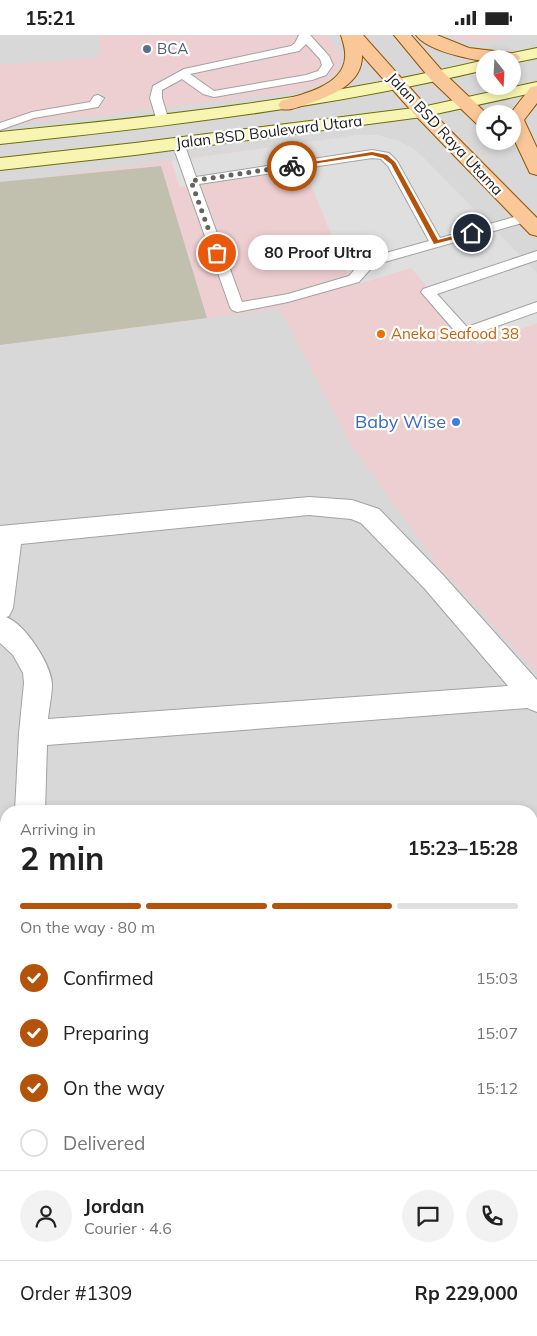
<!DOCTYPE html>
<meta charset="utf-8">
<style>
body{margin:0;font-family:Mulish,sans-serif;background:#f2f2f2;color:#222;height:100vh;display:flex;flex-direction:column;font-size:19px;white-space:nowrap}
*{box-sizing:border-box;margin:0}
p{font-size:16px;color:#767676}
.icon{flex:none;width:28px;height:28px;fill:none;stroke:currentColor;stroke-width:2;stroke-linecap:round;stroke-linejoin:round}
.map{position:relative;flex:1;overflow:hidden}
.panel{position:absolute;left:0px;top:770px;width:538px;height:531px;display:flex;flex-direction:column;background:#fff;border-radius:20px 20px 0 0;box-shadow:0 2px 8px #0003}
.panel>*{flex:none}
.needle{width:32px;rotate:162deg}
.fabs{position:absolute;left:476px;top:15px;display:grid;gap:10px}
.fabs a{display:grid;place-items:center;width:45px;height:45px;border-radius:50%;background:#fff;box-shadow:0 2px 8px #0003;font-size:25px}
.pin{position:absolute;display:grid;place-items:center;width:42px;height:42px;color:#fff;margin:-21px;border:2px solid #fff;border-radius:50%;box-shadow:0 1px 5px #0007}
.courier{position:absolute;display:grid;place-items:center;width:50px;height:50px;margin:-25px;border:4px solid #b45309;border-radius:50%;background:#fff;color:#222;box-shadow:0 1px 6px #0007}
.bubble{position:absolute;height:35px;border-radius:18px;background:#fff;box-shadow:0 2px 8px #0003;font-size:16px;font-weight:700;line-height:35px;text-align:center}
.overview em{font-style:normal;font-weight:700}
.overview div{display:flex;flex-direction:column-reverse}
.overview{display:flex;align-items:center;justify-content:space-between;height:85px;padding:0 20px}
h1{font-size:32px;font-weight:700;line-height:38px}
.bar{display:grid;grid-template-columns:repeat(4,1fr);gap:8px 5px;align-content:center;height:60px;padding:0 20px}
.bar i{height:6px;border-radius:4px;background:#e0e0e0}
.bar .selected{background:#b45309}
.bar p{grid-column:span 4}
.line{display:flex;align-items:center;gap:12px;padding:0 20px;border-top:1px solid #e0e0e0}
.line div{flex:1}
.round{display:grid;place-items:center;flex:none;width:52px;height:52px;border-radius:26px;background:#f2f2f2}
ol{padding:0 20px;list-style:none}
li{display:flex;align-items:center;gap:15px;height:55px}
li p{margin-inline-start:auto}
li .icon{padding:5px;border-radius:50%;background:#b45309;color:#fff;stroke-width:4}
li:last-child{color:#767676}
li i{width:28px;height:28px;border:2px solid #e0e0e0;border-radius:50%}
.status{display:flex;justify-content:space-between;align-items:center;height:35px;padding:0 25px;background:#fff;direction:ltr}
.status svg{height:14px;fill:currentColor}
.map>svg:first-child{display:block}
.residential{fill:#d9d8d8;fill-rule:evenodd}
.commercial{fill:#eecfd1}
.construction{fill:#c1bfad}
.parking{fill:#dfdfdf}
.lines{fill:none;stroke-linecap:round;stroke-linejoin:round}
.lane-casing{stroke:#a2a2a2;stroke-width:2}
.street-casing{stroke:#a2a2a2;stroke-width:2}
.secondary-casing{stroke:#6d6f06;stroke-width:2}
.primary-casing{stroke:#915402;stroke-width:2}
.lane{fill:#fff;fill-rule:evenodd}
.street{fill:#fff;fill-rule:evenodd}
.secondary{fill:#f8f5b3;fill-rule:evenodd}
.primary{fill:#fac798;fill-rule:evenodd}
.route{fill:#b45309}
.done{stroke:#646360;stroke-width:5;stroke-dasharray:0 9}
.service-dot{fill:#5c6f8a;stroke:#fff;stroke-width:2}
.food-dot{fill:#e8710a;stroke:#fff;stroke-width:2}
.shop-dot{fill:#3f7fe0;stroke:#fff;stroke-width:2}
.labels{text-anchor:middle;stroke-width:4.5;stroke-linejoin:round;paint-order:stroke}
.far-service-label{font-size:15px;fill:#4e5e75;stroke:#fff;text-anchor:start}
.far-street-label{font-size:15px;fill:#1b1b1b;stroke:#fff}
.far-food-label{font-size:15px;fill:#c56008;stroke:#fff;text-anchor:start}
.shop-label{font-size:18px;fill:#366cbe;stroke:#fff;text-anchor:end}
</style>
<div class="status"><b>15:21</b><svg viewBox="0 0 49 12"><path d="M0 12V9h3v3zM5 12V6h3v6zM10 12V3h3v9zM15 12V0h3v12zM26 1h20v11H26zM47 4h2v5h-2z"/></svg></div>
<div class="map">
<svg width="537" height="1301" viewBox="0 0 537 1301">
<rect width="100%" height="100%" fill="#ede8e1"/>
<!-- residential -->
<path class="residential" d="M0,0h537v1301h-537zM485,24h27v27h-27zM485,79h27v27h-27zM6,776h525v519h-525z"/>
<!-- commercial -->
<path class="commercial" d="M100,0h228l13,20 -3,15 -14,12 -31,10 -180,22 -113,11v-60l99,-8z
M453,0h66l-37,7 -25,-3z
M358,100h19l22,6 18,10 120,122v399l-97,-104 -89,-123 -71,-136 -280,36v-162z"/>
<!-- construction -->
<path class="construction" d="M161,131l46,152 -207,27v-163z"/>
<!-- parking -->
<path class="parking" d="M358,100h19l22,6 18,10 120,122v50l-59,22 -67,-77 -59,18 -47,-116 -125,17 -9,-26z"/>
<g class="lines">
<defs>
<path id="lane" d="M299,0h11l19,21 4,9 -7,10 -14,5 -98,17 -11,-3 -21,-15 -20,11v8l7,23 -6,3 -6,-3 -7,-23 3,-12 31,-17 107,-23 4,-3zM306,9l14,15 2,6 -4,6 -12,4 -92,16 -24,-17 109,-23z
M98,60l6,3 -6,9 -64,11 -34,12v-7l32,-11 58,-10 4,-6z
M178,104l6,4 12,34 176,-27 17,3 8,8 43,77 85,-24 6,4 -2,3 -155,44 -15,17 -71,20 -51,10 -5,-2 -2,-3 -58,-164zM372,123l9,1 7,7 41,75 -65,18 -15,17 -61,18 -46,8 -43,-118z
M537,216v9l-100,34 30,33 70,-25v10l-68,24h-10l-38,-44 2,-3z"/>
<path id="street" d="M309,462l43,3 27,9 64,66 94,105v32l-10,-4 -480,37 -2,66h-30l4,-78 5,-50 -1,-10 -10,-18 -13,-12v-117zM309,480l42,4 10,4 64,66 83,97 -460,33c1,-11 4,-24 4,-35 -1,-20 -27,-60 -46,-67l3,-1 4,-8 8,-64z
M537,1037v34l-6,1v-34z
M6,1277v18h22v6h-28v-21z"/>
<path id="secondary" d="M537,13v10l-25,5v-4h-11l2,-4z
M485,25v10c-160,38 -322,57 -485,74v-12c163,-16 325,-34 485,-72z
M537,47v10l-115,25 -287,38 -135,15v-12l135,-15 287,-36z"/>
<path id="primary" d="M341,0h22l65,73 109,110v18l-7,-2 -114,-118 -54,-61c1,29 -31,41 -55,49 -9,3 -17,7 -26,5l-3,-4 3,-4c21,-7 62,-15 64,-43 1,-8 -2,-16 -4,-23z
M394,0h17l33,38 43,41h-2v13l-6,-1 -47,-45z
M416,0h21l32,13 42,5 6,1 3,4 -3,4 -5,1v-4h-27v2c-18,-2 -59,-11 -69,-26z
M537,51v17l-13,17 13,28v27l-7,-2 -2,-4 -16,-34v-21h-2l21,-27z"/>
</defs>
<!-- lane casing -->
<use href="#lane" class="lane-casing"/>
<!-- street casing -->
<use href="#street" class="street-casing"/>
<!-- secondary casing -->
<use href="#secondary" class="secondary-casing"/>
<!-- primary casing -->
<use href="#primary" class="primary-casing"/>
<!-- lane -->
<use href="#lane" class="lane"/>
<!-- street -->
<use href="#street" class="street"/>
<!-- secondary -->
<use href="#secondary" class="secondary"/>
<!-- primary -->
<use href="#primary" class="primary"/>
</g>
<!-- route -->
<path class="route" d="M372,117l15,3 8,7 43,78 34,-9 2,3 -40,10 -43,-80 -8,-6 -11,-3 -80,12 -3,-1z"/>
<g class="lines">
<!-- done -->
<path class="done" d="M217,218l-26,-72 101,-15"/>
</g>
<!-- markers -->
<circle class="service-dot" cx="147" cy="14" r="5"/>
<circle class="food-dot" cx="381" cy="299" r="5"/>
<circle class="shop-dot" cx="456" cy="387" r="5"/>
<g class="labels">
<!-- far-service labels -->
<g class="far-service-label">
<text x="157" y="19">BCA</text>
</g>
<!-- far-street labels -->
<g class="far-street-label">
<text transform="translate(269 97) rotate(-7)" y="5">Jalan BSD Boulevard Utara</text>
<text transform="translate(445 99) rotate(47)" y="5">Jalan BSD Raya Utama</text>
</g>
<!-- far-food labels -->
<g class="far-food-label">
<text x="391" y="304">Aneka Seafood 38</text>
</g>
<!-- shop labels -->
<g class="shop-label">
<text x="446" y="393">Baby Wise</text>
</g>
</g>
</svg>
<div class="fabs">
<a><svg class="needle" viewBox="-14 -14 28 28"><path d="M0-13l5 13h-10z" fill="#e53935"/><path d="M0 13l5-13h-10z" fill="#767676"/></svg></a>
<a><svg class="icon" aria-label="locate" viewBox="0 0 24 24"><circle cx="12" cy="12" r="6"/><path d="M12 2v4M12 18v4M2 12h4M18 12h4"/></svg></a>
</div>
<div class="pin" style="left:217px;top:218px;background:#ea580c"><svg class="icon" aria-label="bag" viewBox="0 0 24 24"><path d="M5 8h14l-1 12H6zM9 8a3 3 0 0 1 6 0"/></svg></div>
<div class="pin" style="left:472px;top:198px;background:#1f2937"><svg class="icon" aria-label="home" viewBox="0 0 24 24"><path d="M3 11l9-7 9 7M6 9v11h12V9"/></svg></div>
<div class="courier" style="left:292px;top:131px"><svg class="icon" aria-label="bike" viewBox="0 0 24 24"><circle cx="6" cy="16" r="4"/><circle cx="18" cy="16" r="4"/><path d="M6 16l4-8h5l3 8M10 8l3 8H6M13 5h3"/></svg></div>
<div class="bubble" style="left:248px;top:200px;width:140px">80 Proof Ultra</div>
<section class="panel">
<div class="overview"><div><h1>2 min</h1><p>Arriving in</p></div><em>15:23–15:28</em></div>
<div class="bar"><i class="selected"></i><i class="selected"></i><i class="selected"></i><i></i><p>On the way · 80 m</p></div>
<ol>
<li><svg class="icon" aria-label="check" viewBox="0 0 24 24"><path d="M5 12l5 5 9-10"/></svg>Confirmed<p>15:03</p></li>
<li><svg class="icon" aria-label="check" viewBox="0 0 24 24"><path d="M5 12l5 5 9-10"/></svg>Preparing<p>15:07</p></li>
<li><svg class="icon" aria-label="check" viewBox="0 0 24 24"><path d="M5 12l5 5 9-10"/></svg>On the way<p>15:12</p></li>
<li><i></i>Delivered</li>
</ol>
<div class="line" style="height:90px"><a class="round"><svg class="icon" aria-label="person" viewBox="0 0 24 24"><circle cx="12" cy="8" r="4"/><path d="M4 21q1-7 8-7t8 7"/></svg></a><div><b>Jordan</b><p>Courier · 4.6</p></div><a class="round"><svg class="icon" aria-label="chat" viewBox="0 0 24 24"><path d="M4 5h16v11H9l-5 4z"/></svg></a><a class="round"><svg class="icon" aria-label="phone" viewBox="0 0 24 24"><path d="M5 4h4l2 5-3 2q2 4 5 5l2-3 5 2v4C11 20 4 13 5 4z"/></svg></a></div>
<div class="line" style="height:65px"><div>Order #1309</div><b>Rp 229,000</b></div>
</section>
</div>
